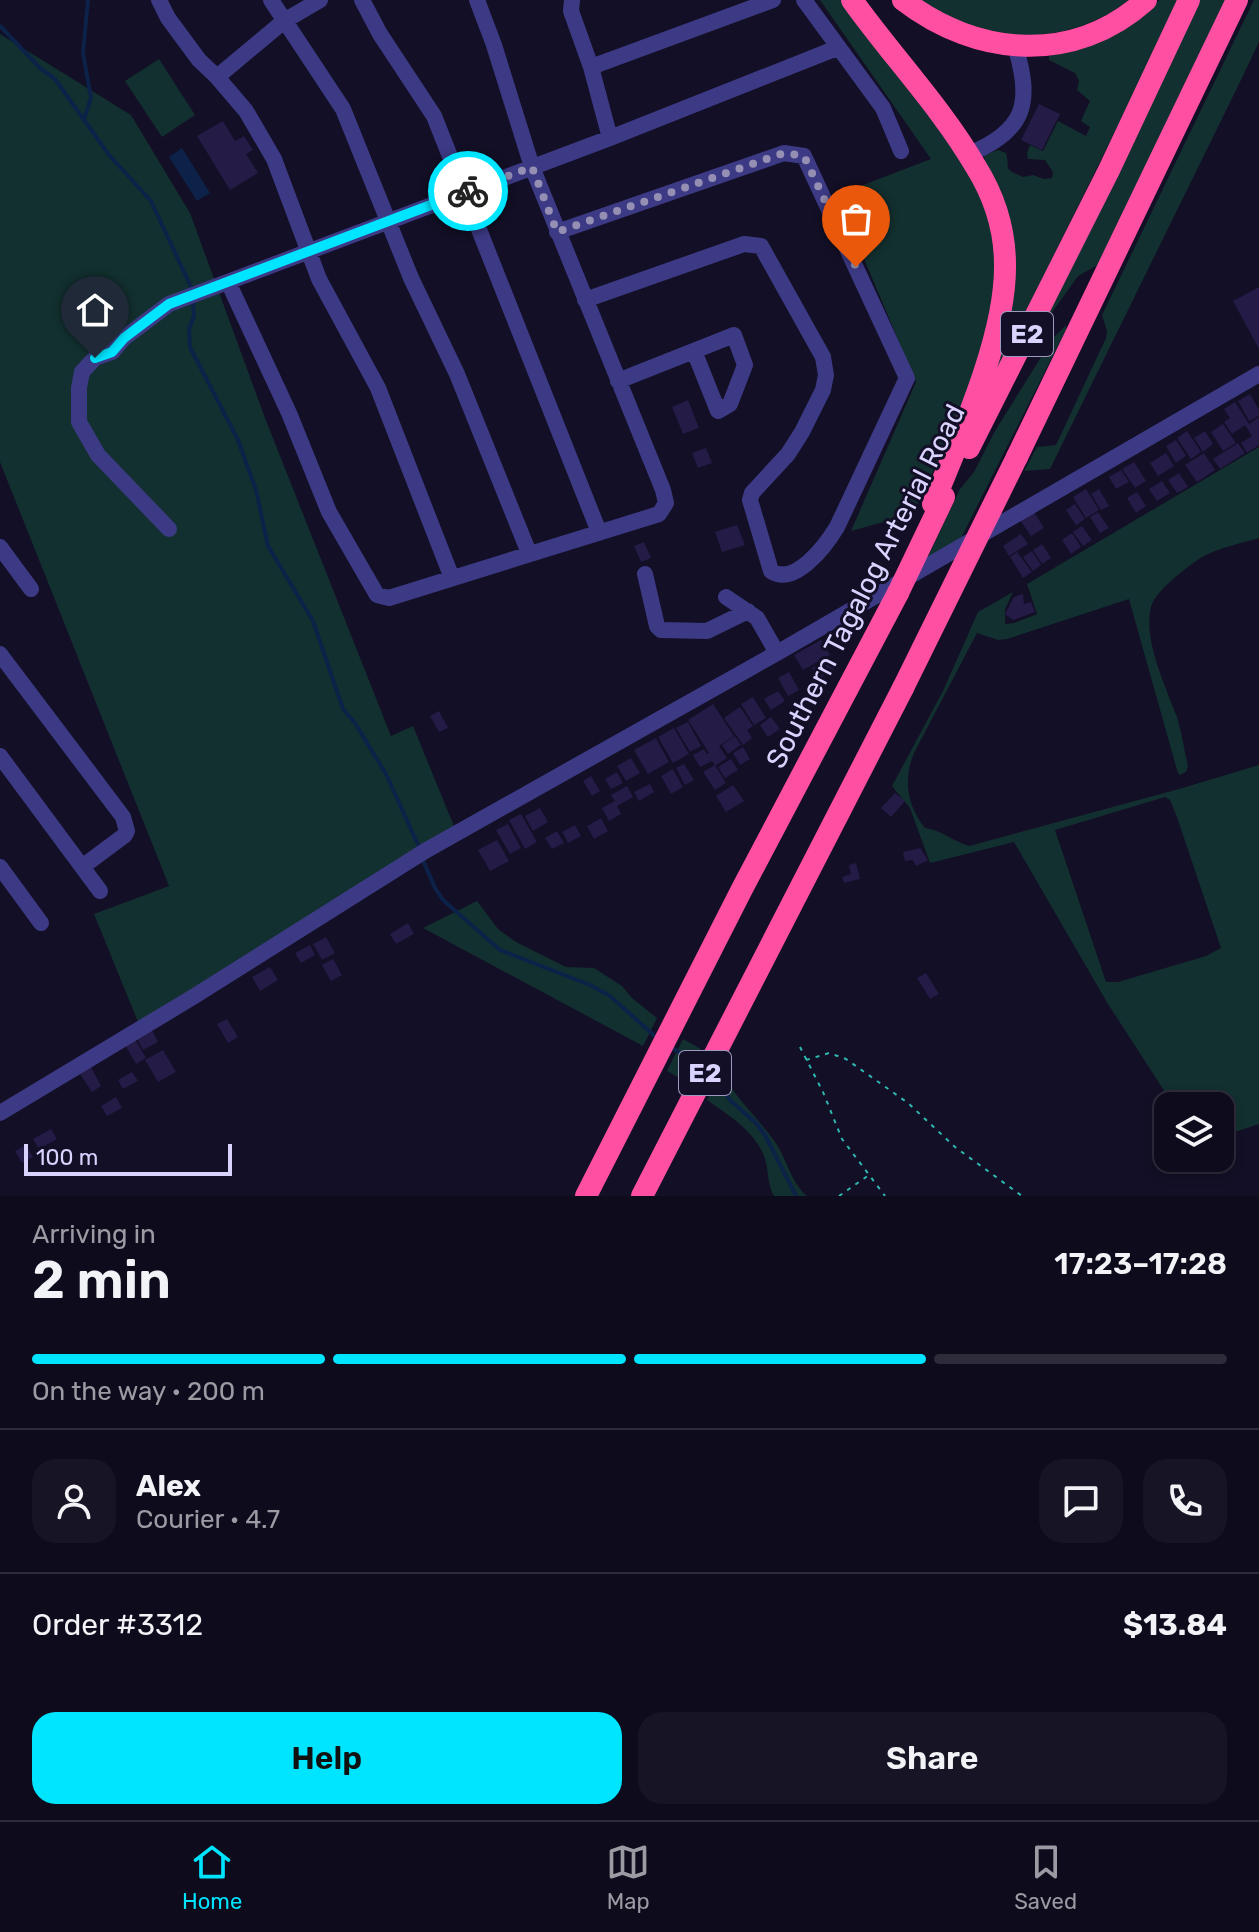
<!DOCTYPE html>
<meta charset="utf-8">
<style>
body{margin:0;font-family:Rubik,sans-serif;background:#171425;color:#f1f3f6;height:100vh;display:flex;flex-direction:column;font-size:30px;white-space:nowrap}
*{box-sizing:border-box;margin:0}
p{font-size:26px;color:#9b9ba3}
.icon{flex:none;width:44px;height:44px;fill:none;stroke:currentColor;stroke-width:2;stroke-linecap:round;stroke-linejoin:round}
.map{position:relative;height:1196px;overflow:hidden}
.details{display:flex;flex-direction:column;background:#0e0b1c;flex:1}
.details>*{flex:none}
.tools{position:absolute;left:1154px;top:1092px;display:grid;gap:16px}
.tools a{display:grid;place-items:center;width:80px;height:80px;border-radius:16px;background:#0e0b1c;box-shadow:0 4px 12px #0003,0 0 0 2px #2e2b3b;font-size:40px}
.scale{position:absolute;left:24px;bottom:20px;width:208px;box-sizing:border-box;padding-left:8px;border:4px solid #d9d4ff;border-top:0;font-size:22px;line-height:28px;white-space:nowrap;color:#d9d4ff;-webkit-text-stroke:6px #130f26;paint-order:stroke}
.pin{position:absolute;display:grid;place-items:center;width:68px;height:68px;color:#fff;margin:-82px -34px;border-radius:50% 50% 50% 0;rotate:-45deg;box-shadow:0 0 8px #0007}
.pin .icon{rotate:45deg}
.courier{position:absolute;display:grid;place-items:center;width:80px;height:80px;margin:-40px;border:6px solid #00e5ff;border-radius:50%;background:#fff;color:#222;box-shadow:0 2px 10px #0007}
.head em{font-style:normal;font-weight:600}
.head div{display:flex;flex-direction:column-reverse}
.head{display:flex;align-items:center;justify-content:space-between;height:136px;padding:0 32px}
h1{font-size:52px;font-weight:600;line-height:60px}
.bar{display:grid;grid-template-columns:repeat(4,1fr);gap:12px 8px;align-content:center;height:96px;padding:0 32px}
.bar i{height:10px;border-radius:6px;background:#2e2b3b}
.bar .selected{background:#00e5ff}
.bar p{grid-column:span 4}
.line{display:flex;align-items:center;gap:20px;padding:0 32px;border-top:2px solid #2e2b3b}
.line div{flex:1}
.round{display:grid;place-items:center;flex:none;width:84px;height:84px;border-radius:24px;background:#171425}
.primary-button{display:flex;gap:16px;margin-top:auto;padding:16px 32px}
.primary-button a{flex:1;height:92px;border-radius:24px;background:#00e5ff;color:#111;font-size:32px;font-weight:600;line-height:92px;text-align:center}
.primary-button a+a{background:#171425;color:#f1f3f6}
.tabs{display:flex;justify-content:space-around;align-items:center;height:112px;border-top:2px solid #2e2b3b;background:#0e0b1c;font-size:22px;color:#9b9ba3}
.tabs a{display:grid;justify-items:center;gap:4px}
.tabs .selected{color:#00e5ff}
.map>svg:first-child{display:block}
.green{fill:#12302f;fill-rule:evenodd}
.water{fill:#0c2248}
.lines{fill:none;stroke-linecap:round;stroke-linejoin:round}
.stream{stroke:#0c2248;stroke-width:4}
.building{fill:#241b47}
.path{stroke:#2fb8b0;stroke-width:2;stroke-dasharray:4 6;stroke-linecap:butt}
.minor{stroke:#3d3a85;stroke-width:16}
.highway{stroke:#ff4fa3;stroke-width:22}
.highway-bridge{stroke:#ff4fa3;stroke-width:22}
.done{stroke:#948fb3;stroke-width:8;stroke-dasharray:0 14.4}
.route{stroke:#00e5ff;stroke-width:10}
.labels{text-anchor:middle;stroke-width:6;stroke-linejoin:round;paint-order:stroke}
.shield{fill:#130f26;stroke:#9e99be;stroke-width:2}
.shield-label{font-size:26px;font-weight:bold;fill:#d9d4ff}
.street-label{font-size:28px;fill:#d9d4ff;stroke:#130f26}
</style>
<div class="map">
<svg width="1259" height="1196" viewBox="0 0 1259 1196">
<rect width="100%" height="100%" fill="#130f26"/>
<!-- green -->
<path class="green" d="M820,0h23c49,64 122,140 145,218 28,94 -35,212 -75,296l-62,17 65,-149 -79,-187 94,-36z
M919,0h210c-50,39 -119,46 -178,19 -11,-5 -21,-13 -32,-19z
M1160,0h20l-183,370 9,-56 -22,-159 14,-5 8,3c5,18 -5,14 17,24l10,-2 11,4 8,-1 1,-6 -8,-12 -17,-1 -1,-6 3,-8 13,6 15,-30 28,15 4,-9 -9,-6 9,-20 -13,-11 2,-9 -4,-8 -26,-13v-4c39,-10 81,-29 111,-56z
M1199,0h28l-124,258 -7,8 -18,10 -35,49z
M1254,0h5v42l-20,42 -189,385 -26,2 13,-24 19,-2 50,-107 1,-7 -5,-16z
M0,34l131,81 59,98 75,205 126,318 22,-10 43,105 -318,191 -44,-108 75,-28 -169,-424z
M159,59l36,56 -33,22 -37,-56z
M1066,325v5l-108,214 -32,17 34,-72 14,-17 21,-41 58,-93z
M1259,447v91c-17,5 -37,9 -53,17 -14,7 -49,35 -54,49 -11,32 14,83 25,113 5,16 7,33 11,49l-2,6 -7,3 -2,-5 -48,-171 -122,40 -9,1 -21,-7 -63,120c-11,26 -7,53 11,75 17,2 27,13 44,18l210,-57 80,-24v359l-39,13v-31h-46l-66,-102 -94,-162 -84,21 -20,-55 -18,-22 51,-95 35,-79 35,-20 -8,17v15l9,-1 23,-9 -10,-30zM1165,797l5,3 7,17 44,131 -15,8 -88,26h-12l-51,-152z
M477,901l21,28 18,13 50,25 28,1 28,18 10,12 25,20 -14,28 -220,-118z
M683,1039l18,10 -16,32 -18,-10z
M722,1071c12,27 37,47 53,71 13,19 15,39 32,54h-33c-7,-12 -5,-24 -9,-37 -9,-28 -37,-44 -58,-59z"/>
<!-- water -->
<path class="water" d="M182,148l28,45 -13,8 -28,-44z"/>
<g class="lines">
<!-- stream -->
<path class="stream" d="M0,26l41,43 14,10 54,76 42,46 41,88
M84,119l7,-21 -8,-45 5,-53
M193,302l1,14 -5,13 1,18 48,93 18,50 12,56 45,75 30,88 12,14 31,51 34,75
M422,858l13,30 8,12 57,50 90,35 20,11 48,43
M669,1046l33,20
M712,1075l18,25 26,23 9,12 31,61"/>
</g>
<!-- building -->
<path class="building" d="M1039,104l21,10 -18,36 -21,-10z
M223,121l12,20 9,-5 9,14 -7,4 12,19 -28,17 -33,-54z
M1259,287v62l-26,-48z
M1250,394l9,16v6l-10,5 -11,-20z
M688,400l11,28 -16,6 -11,-27z
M1235,402l14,22 10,-7v28l-12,8 -6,-10 11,-7 -7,-11 -13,9 -8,-12 6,-4 -6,-9z
M1223,424l13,19 -13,8 -12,-19z
M1187,431l14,21 -10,7 -14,-21z
M1205,431l8,13 -10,8 -9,-14z
M1176,440l10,16 -10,7 -10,-17z
M1238,443l7,10 -25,16 -7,-10z
M706,448l6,15 -14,5 -6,-15z
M1166,453l8,13 -16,10 -8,-13z
M1204,453l11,17 -18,12 -12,-17z
M1134,462l12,19 -11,7 -13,-19z
M1121,470l8,12 -13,7 -7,-12z
M1179,473l9,14 -11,6 -9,-13z
M1162,481l8,12 -13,8 -8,-12z
M1086,489l13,21 -13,8 -13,-21z
M1099,489l10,17 -8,4 -10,-16z
M1137,492l9,14 -10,7 -9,-15z
M1075,504l10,15 -9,6 -10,-15z
M1034,512l10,16 -13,8 -11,-16z
M1098,512l11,16 -9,5 -10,-16z
M737,525l8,20 -23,7 -7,-20z
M1082,526l10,14 -9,6 -10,-14z
M1072,533l9,14 -10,7 -9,-14z
M1021,534l7,10 -19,12 -6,-10z
M644,542l7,16 -10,4 -7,-16z
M1042,544l9,14 -9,6 -9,-14z
M1032,551l9,14 -8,6 -10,-14z
M1017,552l15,20 -9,6 -13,-21z
M1023,594l1,10 7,-2 4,10 -22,8 -8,-6 9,-17z
M821,640l9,15 -27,15 -9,-15z
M830,657l7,10 -18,12 -7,-11z
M789,672l10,18 -11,6 -10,-18z
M778,691l7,10 -14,9 -7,-11z
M753,697l13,21 -12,7 -13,-21z
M713,704l21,32 -15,10 8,12 -12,8 -3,-5 -12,6 -7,-12 11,-6 3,5 2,-1 -21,-33z
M740,707l13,19 -6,4 5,8 -9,7 -19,-27z
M439,711l9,17 -9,4 -9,-16z
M771,717l9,12 -12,8 -8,-12z
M688,722l13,24 -11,6 -14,-24z
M674,728l15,26 -16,9 -15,-26z
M735,736l6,9 -13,9 -6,-9z
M656,738l13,24 -21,12 -14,-24z
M743,747l7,12 -10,6 -7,-12z
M631,758l9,15 -14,8 -9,-15z
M731,759l7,11 -13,8 -7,-11z
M684,764l10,16 -9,5 -9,-17z
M715,765l11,18 -11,7 -12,-18z
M673,769l10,18 -12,7 -10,-18z
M617,772l6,11 -12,6 -6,-10z
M591,776l9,15 -8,5 -9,-15z
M650,784l4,8 -15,9 -5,-9z
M733,785l11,16 -18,11 -10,-16z
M627,786l6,11 -16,9 4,8 -12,7 -7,-13 13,-7 -4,-6z
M895,793l10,8 -14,16 -10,-9z
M540,808l8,14 -15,9 -8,-15z
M521,814l16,28 -12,7 -16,-29z
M601,818l7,13 -14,8 -7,-13z
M508,824l13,24 -11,6 -14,-24z
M575,825l6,11 -13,7 -6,-11z
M557,831l7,12 -12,6 -7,-11z
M497,840l12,21 -19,10 -12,-21z
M920,848l8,12 -12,6 -3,-6 -8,1 -2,-9z
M856,863l4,16 -16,4 -2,-6 9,-3 -2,-9z
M408,923l6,11 -18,10 -6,-10z
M326,937l9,16 -13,7 -9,-16z
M310,945l5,10 -14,8 -6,-10z
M333,959l9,16 -11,6 -9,-16z
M270,967l8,13 -18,11 -8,-14z
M926,973l13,21 -9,5 -13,-21z
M227,1019l11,18 -10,6 -11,-19z
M151,1028l7,14 -15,8 -7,-13z
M135,1039l11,19 -10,6 -11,-19z
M163,1050l13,22 -18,10 -13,-22z
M91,1067l10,19 -9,6 -12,-18z
M132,1072l6,9 -15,8 -5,-9z
M116,1097l6,11 -15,8 -6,-10z
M51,1129l6,10 -18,10 -6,-10z
M26,1145l7,12 -11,6 -7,-12z"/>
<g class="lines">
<!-- path -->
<path class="path" d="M800,1047l23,45 19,47 43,57
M806,1060l23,-7 17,6 62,44 47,44 67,49
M839,1196l30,-21"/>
<!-- minor -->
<path class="minor" d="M159,0l9,18 31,42 18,17 29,34 28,48 45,120 59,109 74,190
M271,0l72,109 68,169 46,96 72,179
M362,0l18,34 54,82 165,416
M572,0l-1,11 20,56 19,71
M804,0l79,108 18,43
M591,67l182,-67
M217,77l67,-56 36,-21
M969,154c56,-23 64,-51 46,-108
M557,232l227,-79 20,3 103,222 -70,149c-11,18 -42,60 -66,44l-21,-71 2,-7 36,-39 14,-22 21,-42 3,-15 -3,-18 -62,-111 -17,-2 -159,56
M229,284l60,129 40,99 48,83 12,3 270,-84 7,-11 -3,-13 -131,-323 -38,-122 -17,-45
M618,381l116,-46 11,30 -15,39 -12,7 -24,-60
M169,529l-71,-74 -19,-33v-34l3,-16 13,-14 17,-6 12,-14 45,-34 441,-166 227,-90
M0,547l31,42
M645,574l12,52 4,4 46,1 41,-20
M726,597l31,21 20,35
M0,654l123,163 4,14 -2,4 -43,32
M0,756l100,135
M0,867l41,56
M0,1113l193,-116 232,-146 352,-198 482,-279"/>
<!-- highway -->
<path class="highway" d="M852,0c40,56 89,107 124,167 18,29 29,63 29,98 1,72 -45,172 -72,239
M903,0c74,57 171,65 243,0
M969,448l140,-278 80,-170
M1017,457l220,-457
M586,1196l156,-307 156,-296
M642,1196l261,-508"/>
<!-- highway-bridge -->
<path class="highway-bridge" d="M898,593l46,-96
M903,688l114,-231"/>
</g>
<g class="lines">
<!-- done -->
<path class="done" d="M468,191l64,-24 25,65 227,-79 20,3 52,111"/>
<!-- route -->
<path class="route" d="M95,358l17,-6 12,-14 45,-34 299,-113"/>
</g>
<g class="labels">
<!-- shield labels -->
<g class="shield">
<rect x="1001" y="312" width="52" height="44" rx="6"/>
<rect x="679" y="1051" width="52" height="44" rx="6"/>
</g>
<g class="shield-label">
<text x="1027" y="343">E2</text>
<text x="705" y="1082">E2</text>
</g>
<!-- street labels -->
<g class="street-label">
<text transform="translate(865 586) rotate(-63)" y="10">Southern Tagalog Arterial Road</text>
</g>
</g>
</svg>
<div class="tools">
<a><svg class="icon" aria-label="layers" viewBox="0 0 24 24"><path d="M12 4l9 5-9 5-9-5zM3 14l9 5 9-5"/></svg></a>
</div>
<div class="scale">100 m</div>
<div class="pin" style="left:856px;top:267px;background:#ea580c"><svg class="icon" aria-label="bag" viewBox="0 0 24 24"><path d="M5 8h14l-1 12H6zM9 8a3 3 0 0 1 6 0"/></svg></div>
<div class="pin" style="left:95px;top:358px;background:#1f2937"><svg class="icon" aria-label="home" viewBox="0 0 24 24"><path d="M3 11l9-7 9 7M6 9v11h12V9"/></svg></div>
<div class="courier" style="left:468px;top:191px"><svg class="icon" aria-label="bike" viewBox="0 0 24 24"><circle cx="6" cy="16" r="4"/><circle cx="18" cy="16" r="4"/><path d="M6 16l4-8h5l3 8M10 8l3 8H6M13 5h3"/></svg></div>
</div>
<section class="details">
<div class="head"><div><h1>2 min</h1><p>Arriving in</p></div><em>17:23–17:28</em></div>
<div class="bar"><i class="selected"></i><i class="selected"></i><i class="selected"></i><i></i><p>On the way · 200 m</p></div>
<div class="line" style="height:144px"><a class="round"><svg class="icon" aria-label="person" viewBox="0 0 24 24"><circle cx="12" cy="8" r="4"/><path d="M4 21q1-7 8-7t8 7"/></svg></a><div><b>Alex</b><p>Courier · 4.7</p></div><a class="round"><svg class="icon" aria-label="chat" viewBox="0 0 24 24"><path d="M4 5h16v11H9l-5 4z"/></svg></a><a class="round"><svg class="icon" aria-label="phone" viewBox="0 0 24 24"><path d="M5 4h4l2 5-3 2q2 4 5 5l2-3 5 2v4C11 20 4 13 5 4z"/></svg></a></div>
<div class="line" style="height:104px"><div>Order #3312</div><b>$13.84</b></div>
<div class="primary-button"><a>Help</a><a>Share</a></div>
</section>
<nav class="tabs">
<a class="selected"><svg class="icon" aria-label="home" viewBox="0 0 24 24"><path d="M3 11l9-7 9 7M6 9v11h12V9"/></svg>Home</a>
<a><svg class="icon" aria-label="map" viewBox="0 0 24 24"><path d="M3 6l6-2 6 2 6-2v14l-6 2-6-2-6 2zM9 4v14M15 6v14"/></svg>Map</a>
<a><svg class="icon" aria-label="saved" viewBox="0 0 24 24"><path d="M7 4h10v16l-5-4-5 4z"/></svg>Saved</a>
</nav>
